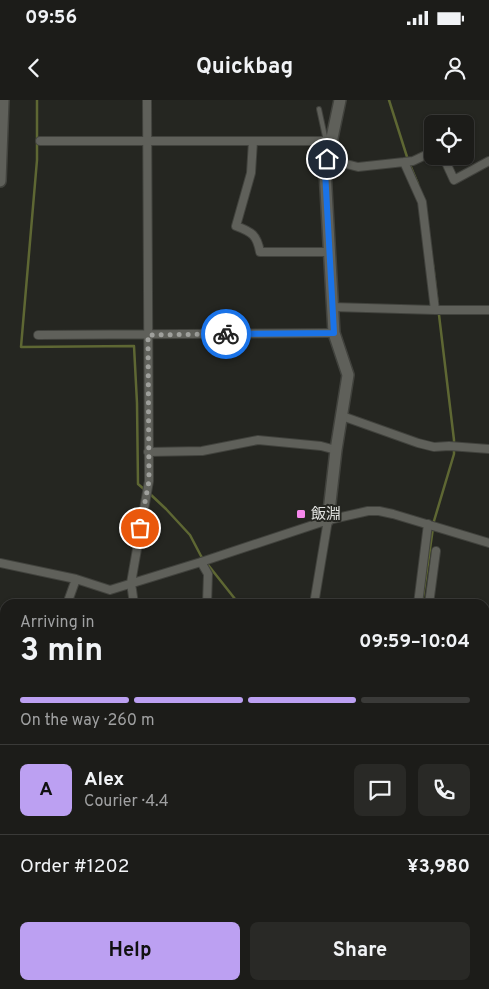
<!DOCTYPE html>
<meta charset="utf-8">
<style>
body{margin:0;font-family:Overpass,"Noto Sans JP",sans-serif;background:#292926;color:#f1f3f6;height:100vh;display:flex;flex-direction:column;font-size:19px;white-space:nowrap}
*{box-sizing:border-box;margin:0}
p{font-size:16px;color:#a0a1a2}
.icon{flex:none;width:28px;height:28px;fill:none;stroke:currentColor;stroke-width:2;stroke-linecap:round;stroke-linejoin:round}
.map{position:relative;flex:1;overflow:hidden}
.side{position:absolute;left:0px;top:499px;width:490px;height:391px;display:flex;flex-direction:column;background:#1c1c19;border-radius:15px 15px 0 0;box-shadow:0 1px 4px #0004,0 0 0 1px #3a3a38}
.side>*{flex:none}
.fabs{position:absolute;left:424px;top:15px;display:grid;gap:10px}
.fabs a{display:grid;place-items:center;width:50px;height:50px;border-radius:8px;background:#1c1c19;box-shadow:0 1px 4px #0004,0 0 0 1px #3a3a38;font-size:25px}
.pin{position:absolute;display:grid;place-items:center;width:42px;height:42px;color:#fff;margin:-21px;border:2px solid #fff;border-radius:50%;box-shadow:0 1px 5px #0007}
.courier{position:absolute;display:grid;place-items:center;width:50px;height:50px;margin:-25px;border:4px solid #1a73e8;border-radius:50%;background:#fff;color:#222;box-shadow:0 1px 6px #0007}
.summary em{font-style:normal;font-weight:700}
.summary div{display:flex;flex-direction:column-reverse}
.summary{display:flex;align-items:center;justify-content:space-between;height:85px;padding:0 20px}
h1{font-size:32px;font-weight:700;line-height:38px}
.bar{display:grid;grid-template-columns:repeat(4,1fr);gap:8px 5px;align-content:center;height:60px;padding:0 20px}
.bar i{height:6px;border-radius:4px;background:#3a3a38}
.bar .on{background:#bca0f2}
.bar p{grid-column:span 4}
.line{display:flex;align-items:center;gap:12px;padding:0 20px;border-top:1px solid #3a3a38}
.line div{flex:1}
.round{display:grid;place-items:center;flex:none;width:52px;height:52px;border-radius:8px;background:#292926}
.action{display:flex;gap:10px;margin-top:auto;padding:10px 20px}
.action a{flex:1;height:58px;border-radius:8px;background:#bca0f2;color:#111;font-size:20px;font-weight:700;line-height:58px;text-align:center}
.action a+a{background:#292926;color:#f1f3f6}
.status{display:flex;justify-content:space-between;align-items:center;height:35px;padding:0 25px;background:#1c1c19;direction:ltr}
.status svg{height:14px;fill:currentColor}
header{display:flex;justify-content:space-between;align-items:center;height:65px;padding:0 20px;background:#1c1c19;font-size:22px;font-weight:700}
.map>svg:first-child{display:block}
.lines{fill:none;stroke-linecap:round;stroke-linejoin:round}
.stream{stroke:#5e6733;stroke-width:2.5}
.river{stroke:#5e6733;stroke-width:14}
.lane-casing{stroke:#41423d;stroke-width:6}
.street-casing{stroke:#41423d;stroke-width:10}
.secondary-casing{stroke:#41423d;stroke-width:14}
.lane{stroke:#5f605a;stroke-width:4}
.street{stroke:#5f605a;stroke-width:8}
.secondary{stroke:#5f605a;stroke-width:11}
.done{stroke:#9fa09c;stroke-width:5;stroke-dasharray:0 9}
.route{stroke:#1a73e8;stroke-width:6}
.poi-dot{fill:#f688ec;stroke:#252621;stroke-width:2}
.labels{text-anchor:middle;stroke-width:4;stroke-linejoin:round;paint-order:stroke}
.poi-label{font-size:15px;fill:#e1e2df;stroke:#252621;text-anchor:start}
</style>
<div class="status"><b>09:56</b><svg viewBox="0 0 49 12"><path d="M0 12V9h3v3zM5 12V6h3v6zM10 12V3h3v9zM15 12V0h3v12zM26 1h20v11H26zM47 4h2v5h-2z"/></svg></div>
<header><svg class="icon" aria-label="back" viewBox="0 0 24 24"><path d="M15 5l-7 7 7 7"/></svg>Quickbag<svg class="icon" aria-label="person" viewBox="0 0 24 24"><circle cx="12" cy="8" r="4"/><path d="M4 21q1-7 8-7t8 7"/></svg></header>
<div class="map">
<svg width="489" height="889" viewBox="0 0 489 889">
<rect width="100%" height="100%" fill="#252621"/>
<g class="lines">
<!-- stream -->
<path class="stream" d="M37,0v60l-16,187 113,-1 3,57 1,81 7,6
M389,0l19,60 10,24
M149,393l17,16 24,26 11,21 38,48
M422,504l12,-83 20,-67v-14l-21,-175"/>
<!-- river -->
<path class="river" d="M473,885l1,4"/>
<defs>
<path id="lane" d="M319,9l7,32"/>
<path id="street" d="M40,41h292
M253,41l-2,32 -15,53c16,6 21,9 24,26h69
M443,56l11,24 35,-19
M327,59l31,8 46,-5 18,40 13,108
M404,62l9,-1 19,-9
M332,207l103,3h54
M38,235l296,-2
M342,316l76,27 16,4 15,-1 40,3
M148,352l54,-1 56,-11 63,6 15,4
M201,462l7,12 -1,30
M0,463l76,16 34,11 91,-28 127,-42 40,-9h11l14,3 96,29
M67,504l9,-25
M134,504l-3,-21 18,-102 -2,-381
M314,504l14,-84
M418,504l10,-80
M429,504l7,-53
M5,570v1
M0,673h5
M485,676h4
M0,790l5,-2
M485,818h4
M0,866h5
M96,885v4
M323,885l3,4
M465,885l2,4
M220,889l1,-4"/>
<path id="secondary" d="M0,81l3,-81
M328,420l8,-70 12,-75 -14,-42 -9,-162 15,-71"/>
</defs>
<!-- lane casing -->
<use href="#lane" class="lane-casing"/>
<!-- street casing -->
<use href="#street" class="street-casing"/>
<!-- secondary casing -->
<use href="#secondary" class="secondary-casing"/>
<!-- lane -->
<use href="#lane" class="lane"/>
<!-- street -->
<use href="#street" class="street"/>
<!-- secondary -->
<use href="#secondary" class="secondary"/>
</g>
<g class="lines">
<!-- done -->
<path class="done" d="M140,428l9,-47 -1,-146 78,-1"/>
<!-- route -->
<path class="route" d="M226,234l108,-1 -9,-162 2,-12"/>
</g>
<!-- markers -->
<rect class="poi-dot" x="296" y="409" width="10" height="10" rx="2.5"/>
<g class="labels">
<!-- poi labels -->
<g class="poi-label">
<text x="311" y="419">飯淵</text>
</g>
</g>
</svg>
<div class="fabs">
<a><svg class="icon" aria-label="locate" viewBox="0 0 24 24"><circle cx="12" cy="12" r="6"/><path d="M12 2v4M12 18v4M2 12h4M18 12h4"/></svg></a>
</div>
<div class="pin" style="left:140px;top:428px;background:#ea580c"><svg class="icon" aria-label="bag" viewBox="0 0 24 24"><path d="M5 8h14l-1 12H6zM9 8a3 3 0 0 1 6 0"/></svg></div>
<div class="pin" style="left:327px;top:59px;background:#1f2937"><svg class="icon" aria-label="home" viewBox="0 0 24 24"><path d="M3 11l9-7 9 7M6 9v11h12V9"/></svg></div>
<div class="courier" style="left:226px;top:234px"><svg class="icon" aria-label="bike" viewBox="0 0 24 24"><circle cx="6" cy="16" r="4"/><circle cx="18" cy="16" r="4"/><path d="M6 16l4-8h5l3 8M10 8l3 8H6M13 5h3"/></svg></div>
<section class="side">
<div class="summary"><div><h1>3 min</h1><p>Arriving in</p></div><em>09:59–10:04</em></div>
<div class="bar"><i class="on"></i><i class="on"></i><i class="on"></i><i></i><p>On the way · 260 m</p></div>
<div class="line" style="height:90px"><b class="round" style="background:#bca0f2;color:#111">A</b><div><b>Alex</b><p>Courier · 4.4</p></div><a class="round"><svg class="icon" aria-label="chat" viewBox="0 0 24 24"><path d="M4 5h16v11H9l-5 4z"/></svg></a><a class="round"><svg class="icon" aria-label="phone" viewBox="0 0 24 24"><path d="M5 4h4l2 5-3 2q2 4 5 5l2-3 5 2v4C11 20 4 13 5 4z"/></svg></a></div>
<div class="line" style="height:65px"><div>Order #1202</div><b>¥3,980</b></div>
<div class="action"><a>Help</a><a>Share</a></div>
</section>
</div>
